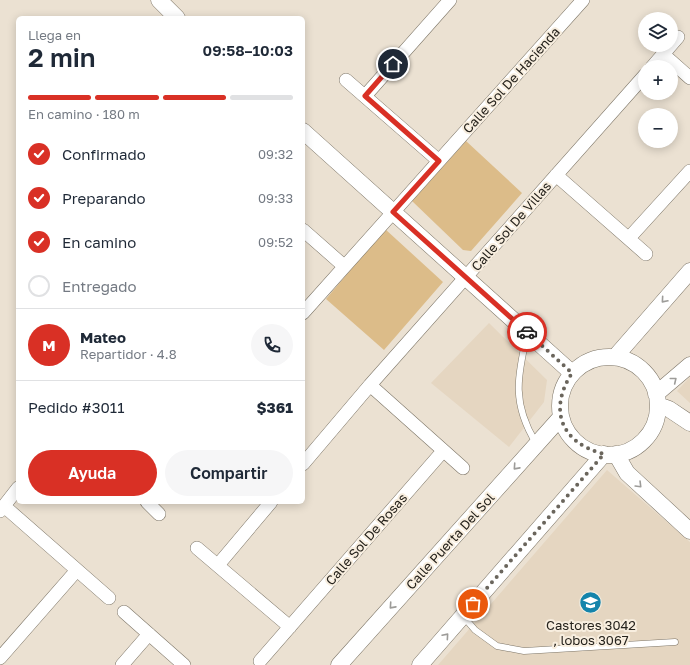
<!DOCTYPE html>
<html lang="es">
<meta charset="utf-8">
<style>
body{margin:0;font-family:"Golos Text",sans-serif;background:#f6f6f7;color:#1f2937;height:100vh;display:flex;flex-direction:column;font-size:15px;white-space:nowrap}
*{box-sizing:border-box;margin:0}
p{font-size:13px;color:#747a83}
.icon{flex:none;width:22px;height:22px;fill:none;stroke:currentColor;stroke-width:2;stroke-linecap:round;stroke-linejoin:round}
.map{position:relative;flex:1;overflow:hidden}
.side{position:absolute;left:16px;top:16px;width:289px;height:488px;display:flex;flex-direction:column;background:#fff;border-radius:6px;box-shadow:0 2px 10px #0003}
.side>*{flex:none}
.tools{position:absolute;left:638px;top:12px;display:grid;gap:8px}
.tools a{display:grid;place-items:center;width:40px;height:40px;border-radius:50%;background:#fff;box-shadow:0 2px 10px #0003;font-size:20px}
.pin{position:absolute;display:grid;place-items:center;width:34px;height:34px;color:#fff;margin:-17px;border:2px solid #fff;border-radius:50%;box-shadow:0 1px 4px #0007}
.courier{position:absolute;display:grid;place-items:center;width:40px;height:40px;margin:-20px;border:3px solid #d93025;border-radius:50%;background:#fff;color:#222;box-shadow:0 1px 5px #0007}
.headline em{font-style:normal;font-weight:600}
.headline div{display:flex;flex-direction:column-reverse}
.headline{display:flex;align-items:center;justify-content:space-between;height:68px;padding:0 12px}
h1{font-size:26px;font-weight:600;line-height:30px}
.bar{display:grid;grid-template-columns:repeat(4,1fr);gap:6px 4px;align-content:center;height:48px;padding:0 12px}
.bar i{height:5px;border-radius:3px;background:#e0e1e3}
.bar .active{background:#d93025}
.bar p{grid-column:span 4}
.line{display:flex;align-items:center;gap:10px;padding:0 12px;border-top:1px solid #e0e1e3}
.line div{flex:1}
.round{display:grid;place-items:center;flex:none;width:42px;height:42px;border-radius:21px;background:#f6f6f7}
ol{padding:0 12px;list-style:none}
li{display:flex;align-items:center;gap:12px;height:44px}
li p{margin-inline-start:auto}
li .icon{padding:4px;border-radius:50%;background:#d93025;color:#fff;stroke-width:4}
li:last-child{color:#747a83}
li i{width:22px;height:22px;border:2px solid #e0e1e3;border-radius:50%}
.action{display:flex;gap:8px;margin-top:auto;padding:8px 12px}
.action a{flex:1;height:46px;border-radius:24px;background:#d93025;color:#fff;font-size:16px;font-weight:600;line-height:46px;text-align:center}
.action a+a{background:#f6f6f7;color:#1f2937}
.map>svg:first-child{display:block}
.built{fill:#e5d6c1}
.green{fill:#dcbc89}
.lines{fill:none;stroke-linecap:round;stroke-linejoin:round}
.service-casing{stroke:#7d7567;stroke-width:7}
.minor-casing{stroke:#7d7567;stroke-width:14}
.tertiary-casing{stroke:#7d7567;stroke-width:17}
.service{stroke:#fff;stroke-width:6}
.minor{stroke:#fff;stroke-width:13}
.tertiary{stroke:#fff;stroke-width:16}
.oneway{stroke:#9d9c99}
.done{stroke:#6a655c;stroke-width:4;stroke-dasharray:0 7.2}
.route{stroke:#d93025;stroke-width:5}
.labels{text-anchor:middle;stroke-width:4;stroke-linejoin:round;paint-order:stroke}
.street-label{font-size:13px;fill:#25221c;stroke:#f8eedf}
.poi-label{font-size:13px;fill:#25221c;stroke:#f8eedf}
</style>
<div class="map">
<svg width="690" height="665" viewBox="0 0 690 665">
<rect width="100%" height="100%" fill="#ebe1d2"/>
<!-- built -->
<path class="built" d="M489,323l58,57 -3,22 -35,45 -78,-64z
M690,377v26l-13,-12z
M607,470l83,72v123h-252z"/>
<!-- green -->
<path class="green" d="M466,141l56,52 -51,58 -8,-1 -51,-49z
M385,229l58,53 -59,68 -58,-51z"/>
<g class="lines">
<defs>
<path id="service" d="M527,335c-10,42 -15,69 9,108
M463,616l12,14 22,16 27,5 151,-9"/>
<path id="minor" d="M663,54l27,24
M652,67l26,-30
M346,80l93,81
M365,96l85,-96
M556,175l90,79
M303,230l41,36
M629,238l61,-67
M303,313l280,-313
M370,385l93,83
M303,464l67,-79 275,-310
M147,502l12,12
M4,506l105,92
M0,511l18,-23
M197,548l93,79
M218,565l53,-63
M124,612l60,53
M0,658l77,-88
M260,661l183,-210
M122,665l27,-31"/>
<path id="tertiary" d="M159,0l18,18
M303,131l269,242
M615,357l75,-86
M560 406a49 49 0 1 1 98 0a49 49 0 1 1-98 0Z
M656,394l34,-29
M658,405l11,4 21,14
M616,454l11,19 63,58
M339,665l222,-248
M420,665l184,-211"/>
</defs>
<!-- service casing -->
<use href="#service" class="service-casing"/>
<!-- minor casing -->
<use href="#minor" class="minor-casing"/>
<!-- tertiary casing -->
<use href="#tertiary" class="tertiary-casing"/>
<!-- service -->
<use href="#service" class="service"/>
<!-- minor -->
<use href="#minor" class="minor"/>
<!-- tertiary -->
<use href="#tertiary" class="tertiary"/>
</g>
<!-- one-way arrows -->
<defs><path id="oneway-chevron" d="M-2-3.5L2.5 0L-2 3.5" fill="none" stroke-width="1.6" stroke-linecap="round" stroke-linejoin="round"/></defs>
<g class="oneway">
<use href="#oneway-chevron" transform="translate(664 300) rotate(131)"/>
<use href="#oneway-chevron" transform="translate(674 380) rotate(-39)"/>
<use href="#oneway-chevron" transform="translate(516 467) rotate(132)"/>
<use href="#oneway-chevron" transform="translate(639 485) rotate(45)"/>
<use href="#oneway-chevron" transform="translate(392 606) rotate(132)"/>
<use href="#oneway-chevron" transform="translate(446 636) rotate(-49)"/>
</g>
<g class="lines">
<!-- done -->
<path class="done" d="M473,604l131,-150c-43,-11 -56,-44 -32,-81l-45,-41"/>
<!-- route -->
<path class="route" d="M393,64l-28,32 74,65 -46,51 134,120"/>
</g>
<!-- icons -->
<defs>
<symbol id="school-disc" viewBox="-11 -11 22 22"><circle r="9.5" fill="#1484ab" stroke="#f8eedf"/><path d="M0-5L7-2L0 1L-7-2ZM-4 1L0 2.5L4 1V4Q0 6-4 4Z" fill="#fff"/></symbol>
</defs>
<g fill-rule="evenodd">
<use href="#school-disc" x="578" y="590" width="25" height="25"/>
</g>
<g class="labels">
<!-- street labels -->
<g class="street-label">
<text transform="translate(511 80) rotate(-48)" y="5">Calle Sol De Hacienda</text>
<text transform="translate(511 226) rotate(-49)" y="5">Calle Sol De Villas</text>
<text transform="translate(366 539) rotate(-49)" y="5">Calle Sol De Rosas</text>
<text transform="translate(450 541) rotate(-48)" y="5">Calle Puerta Del Sol</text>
</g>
<!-- poi labels -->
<g class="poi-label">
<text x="591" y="630">Castores 3042<tspan x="591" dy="15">, lobos 3067</tspan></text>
</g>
</g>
</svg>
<div class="tools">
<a><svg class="icon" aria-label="layers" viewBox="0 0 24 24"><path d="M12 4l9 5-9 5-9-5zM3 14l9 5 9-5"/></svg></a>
<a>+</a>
<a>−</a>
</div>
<div class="pin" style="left:473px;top:604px;background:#ea580c"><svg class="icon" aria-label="bag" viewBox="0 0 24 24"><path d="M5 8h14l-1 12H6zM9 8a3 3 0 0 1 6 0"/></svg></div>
<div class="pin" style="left:393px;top:64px;background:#1f2937"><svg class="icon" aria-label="home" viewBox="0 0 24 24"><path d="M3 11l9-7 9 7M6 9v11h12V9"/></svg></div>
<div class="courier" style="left:527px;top:332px"><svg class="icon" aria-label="car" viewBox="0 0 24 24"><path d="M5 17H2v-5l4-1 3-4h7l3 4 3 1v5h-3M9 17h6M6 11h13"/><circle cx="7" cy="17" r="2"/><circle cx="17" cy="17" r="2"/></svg></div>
<section class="side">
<div class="headline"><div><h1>2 min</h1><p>Llega en</p></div><em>09:58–10:03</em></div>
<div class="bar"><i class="active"></i><i class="active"></i><i class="active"></i><i></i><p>En camino · 180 m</p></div>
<ol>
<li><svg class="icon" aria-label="check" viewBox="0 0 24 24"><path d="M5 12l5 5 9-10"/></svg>Confirmado<p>09:32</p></li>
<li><svg class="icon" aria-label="check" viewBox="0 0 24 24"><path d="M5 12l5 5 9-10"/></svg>Preparando<p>09:33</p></li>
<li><svg class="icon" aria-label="check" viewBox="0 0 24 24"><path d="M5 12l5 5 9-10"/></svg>En camino<p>09:52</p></li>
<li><i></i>Entregado</li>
</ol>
<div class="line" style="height:72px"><b class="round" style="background:#d93025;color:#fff">M</b><div><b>Mateo</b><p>Repartidor · 4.8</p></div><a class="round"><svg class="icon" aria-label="phone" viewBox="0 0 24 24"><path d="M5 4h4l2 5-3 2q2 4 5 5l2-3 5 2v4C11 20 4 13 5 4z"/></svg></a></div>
<div class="line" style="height:52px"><div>Pedido #3011</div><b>$361</b></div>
<div class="action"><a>Ayuda</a><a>Compartir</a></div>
</section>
</div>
